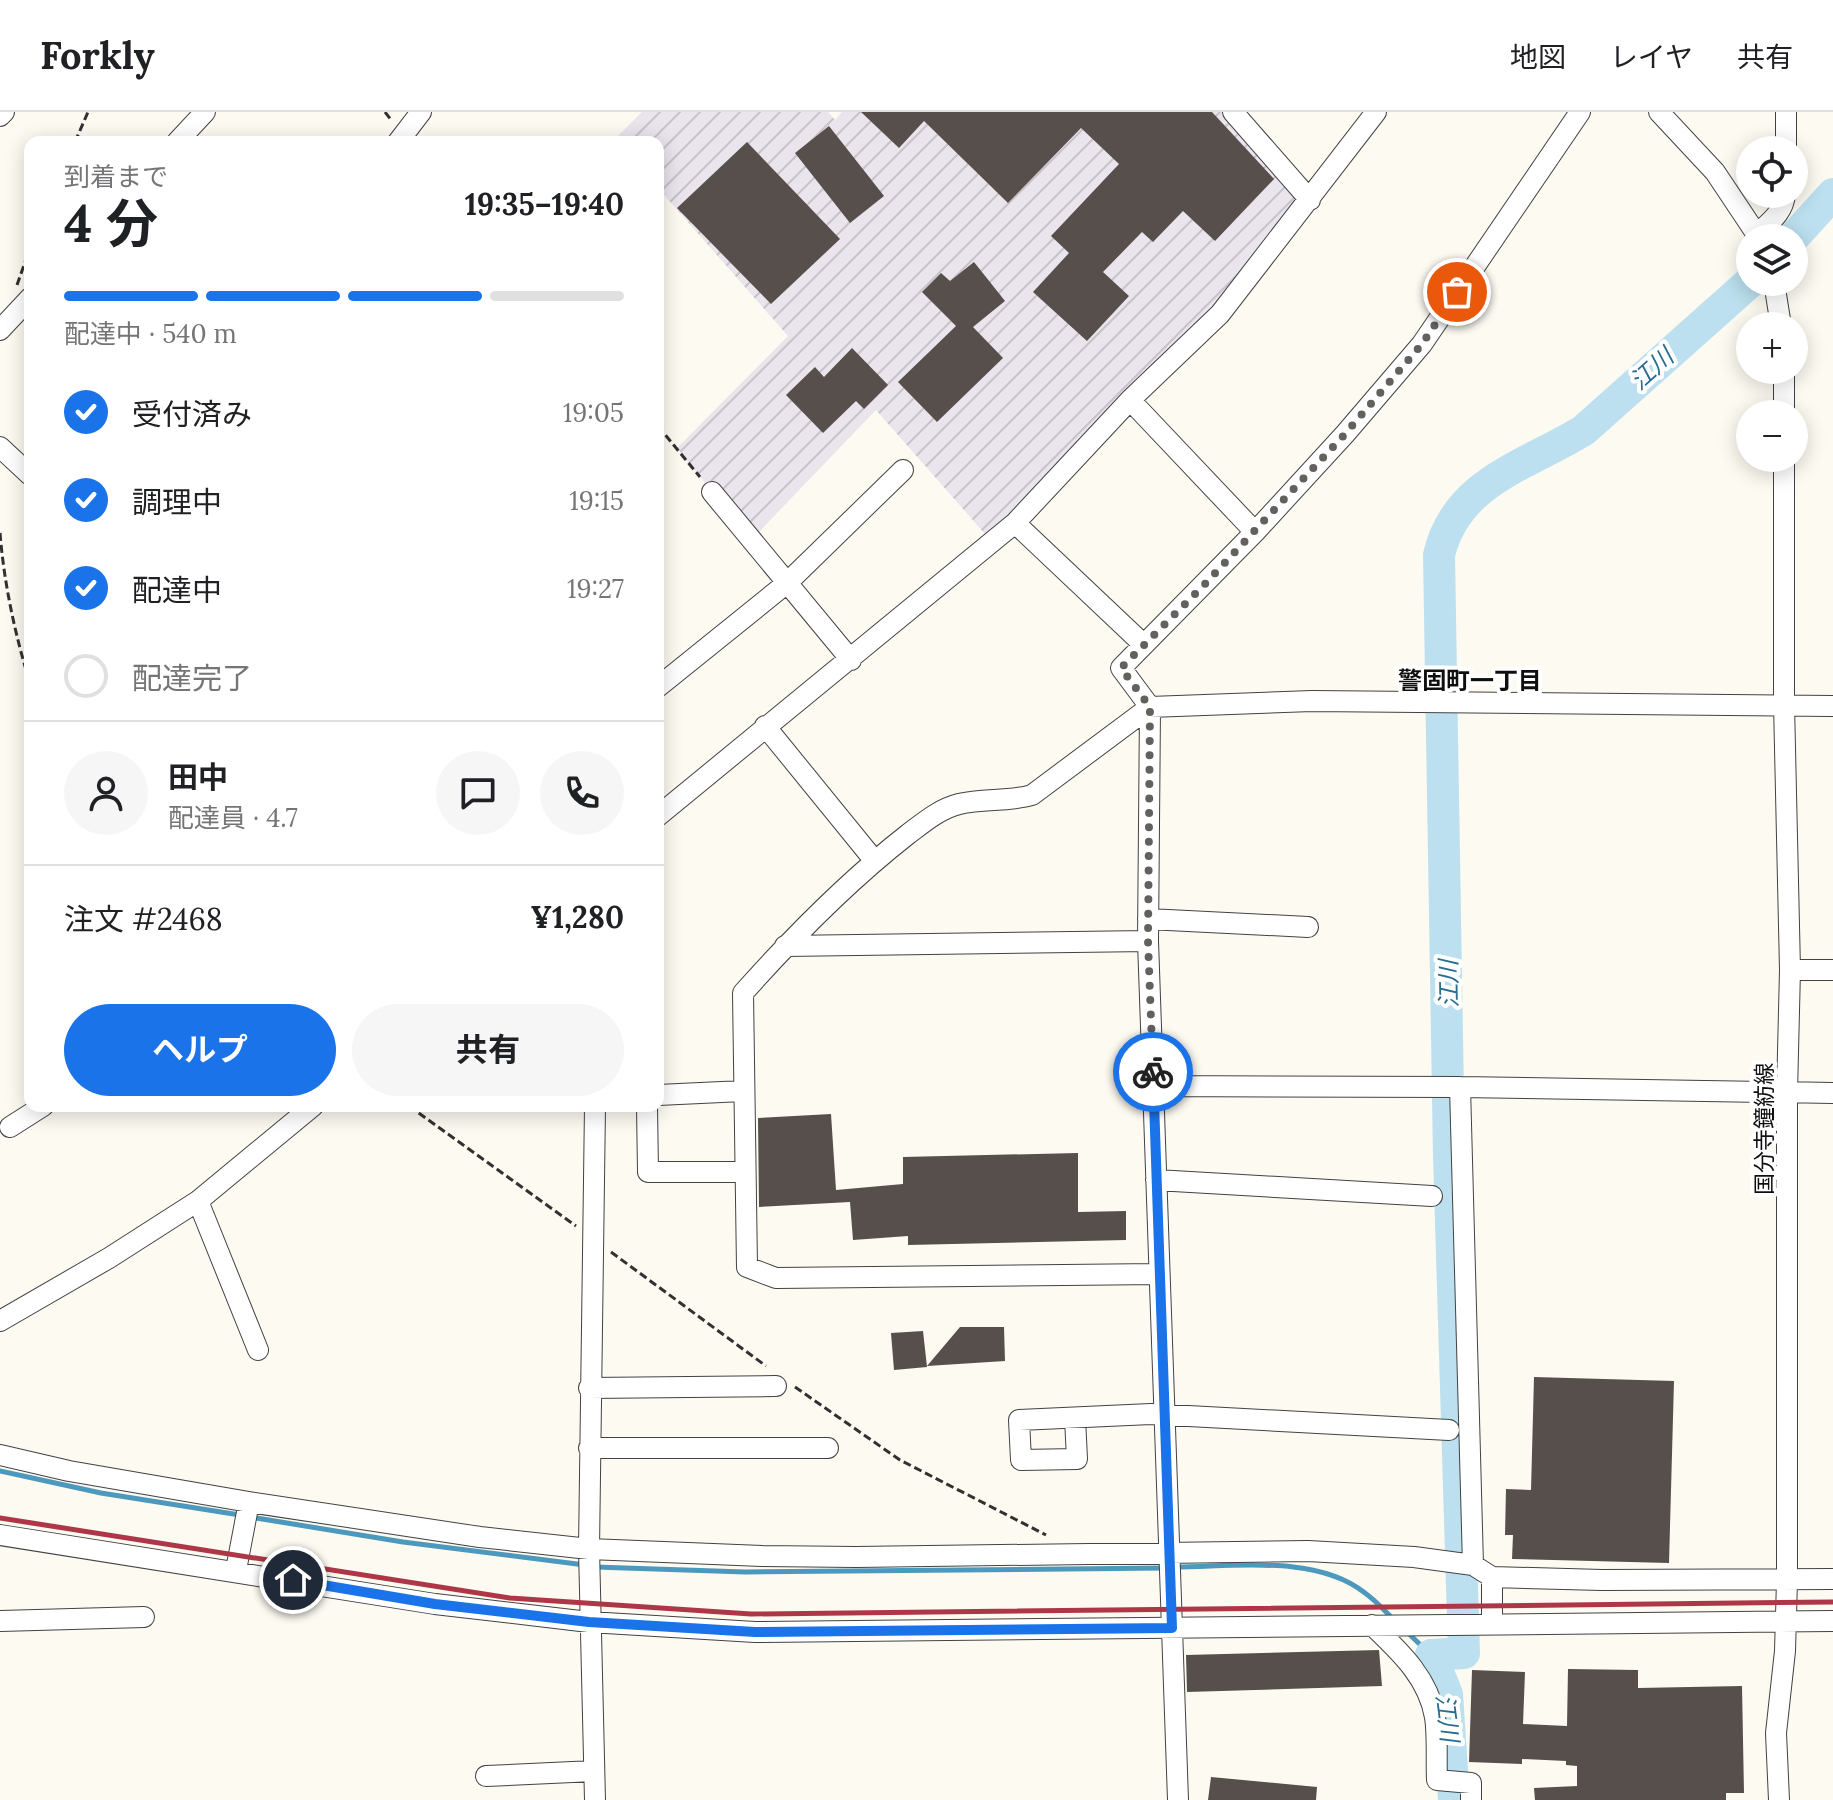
<!DOCTYPE html>
<html lang="ja">
<meta charset="utf-8">
<style>
body{margin:0;font-family:Lora,"Noto Sans JP",serif;background:#f6f6f6;color:#202124;height:100vh;display:flex;flex-direction:column;font-size:30px;white-space:nowrap}
*{box-sizing:border-box;margin:0}
p{font-size:26px;color:#757577}
.icon{flex:none;width:44px;height:44px;fill:none;stroke:currentColor;stroke-width:2;stroke-linecap:round;stroke-linejoin:round}
.map{position:relative;flex:1;overflow:hidden}
.sheet{position:absolute;left:24px;top:24px;width:640px;height:976px;display:flex;flex-direction:column;background:#fff;border-radius:16px;box-shadow:0 4px 20px #0003}
.sheet>*{flex:none}
.buttons{position:absolute;left:1736px;top:24px;display:grid;gap:16px}
.buttons a{display:grid;place-items:center;width:72px;height:72px;border-radius:50%;background:#fff;box-shadow:0 4px 20px #0003;font-size:40px}
.pin{position:absolute;display:grid;place-items:center;width:68px;height:68px;color:#fff;margin:-34px;border:4px solid #fff;border-radius:50%;box-shadow:0 2px 8px #0007}
.courier{position:absolute;display:grid;place-items:center;width:80px;height:80px;margin:-40px;border:6px solid #1a73e8;border-radius:50%;background:#fff;color:#222;box-shadow:0 2px 10px #0007}
.overview em{font-style:normal;font-weight:700}
.overview div{display:flex;flex-direction:column-reverse}
.overview{display:flex;align-items:center;justify-content:space-between;height:136px;padding:0 40px}
h1{font-size:52px;font-weight:700;line-height:60px}
.bar{display:grid;grid-template-columns:repeat(4,1fr);gap:12px 8px;align-content:center;height:96px;padding:0 40px}
.bar i{height:10px;border-radius:6px;background:#e0e0e0}
.bar .current{background:#1a73e8}
.bar p{grid-column:span 4}
.line{display:flex;align-items:center;gap:20px;padding:0 40px;border-top:2px solid #e0e0e0}
.line div{flex:1}
.round{display:grid;place-items:center;flex:none;width:84px;height:84px;border-radius:42px;background:#f6f6f6}
ol{padding:0 40px;list-style:none}
li{display:flex;align-items:center;gap:24px;height:88px}
li p{margin-inline-start:auto}
li .icon{padding:8px;border-radius:50%;background:#1a73e8;color:#fff;stroke-width:4}
li:last-child{color:#757577}
li i{width:44px;height:44px;border:4px solid #e0e0e0;border-radius:50%}
.action{display:flex;gap:16px;margin-top:auto;padding:16px 40px}
.action a{flex:1;height:92px;border-radius:48px;background:#1a73e8;color:#fff;font-size:32px;font-weight:700;line-height:92px;text-align:center}
.action a+a{background:#f6f6f6;color:#202124}
header{display:flex;align-items:center;gap:48px;box-sizing:border-box;height:112px;padding:0 40px;background:#fff;border-bottom:2px solid #e0e0e0}
header strong{font-size:38px}
nav{display:flex;gap:44px;margin-inline-start:auto;font-size:28px}
.map>svg:first-child{display:block}
.industrial{fill:url(#industrial-furrows)}
.lines{fill:none;stroke-linecap:round;stroke-linejoin:round}
.stream{stroke:#4c99bd;stroke-width:5}
.river{stroke:#bce0ef;stroke-width:32}
.building{fill:#564f4c}
.minor-casing{stroke:#424242;stroke-width:22}
.path{stroke:#313131;stroke-width:3;stroke-dasharray:8 4;stroke-linecap:butt}
.minor{stroke:#fff;stroke-width:20}
.rail{stroke:#ae3747;stroke-width:5}
.done{stroke:#62615e;stroke-width:8;stroke-dasharray:0 14.4}
.route{stroke:#1a73e8;stroke-width:10}
.labels{text-anchor:middle;stroke-width:8;stroke-linejoin:round;paint-order:stroke}
.street-label{font-size:22px;fill:#0f0f0f;stroke:#fff}
.water-label{font-size:24px;font-style:italic;fill:#276c91;stroke:#fff}
.neighbourhood-label{font-size:24px;font-weight:bold;fill:#0f0f0f;stroke:#fff}
</style>
<header>
<strong>Forkly</strong>
<nav><a>地図</a><a>レイヤ</a><a>共有</a></nav>
</header>
<div class="map">
<svg width="1833" height="1688" viewBox="0 0 1833 1688">
<defs>
<pattern id="industrial-furrows" width="10" height="10" patternUnits="userSpaceOnUse" patternTransform="scale(2)"><rect width="10" height="10" fill="#eae4ec"/><path d="M-1 1l2-2M0 10L10 0M9 11l2-2" fill="none" stroke="#c8c2c9"/></pattern>
</defs>
<rect width="100%" height="100%" fill="#fdfaf2"/>
<!-- industrial -->
<path class="industrial" d="M642,0h186l7,8 7,-8h391l77,88 -90,114 -227,229 -117,-133 -125,130 -74,-92 111,-112 -130,-148v-46h-40l-3,-3z"/>
<g class="lines">
<!-- stream -->
<path class="stream" d="M0,1359l101,22 139,22
M250,1405l153,25 182,23
M595,1455l150,5 420,-4
M1175,1455c58,0 142,-13 190,26 10,7 19,17 28,26
M1406,1519l25,24"/>
<!-- river -->
<path class="river" d="M1793,126l40,-44
M1454,1688l-7,-106 -16,-39 33,-2 -15,-497 -10,-601c17,-74 89,-90 145,-125l166,-148"/>
</g>
<!-- building -->
<path class="building" d="M861,0h351l62,67 -59,62 -32,-30 -30,31 -11,-10 -39,40 26,24 -42,45 -54,-49 36,-39 -18,-17 68,-72 -38,-36 -73,75 -84,-82 -25,27z
M829,14l55,70 -34,27 -55,-70z
M747,30l93,97 -69,65 -94,-96z
M974,150l31,39 -32,26 30,31 -66,64 -39,-40 58,-56 -34,-34 19,-19 9,8z
M852,236l36,37 -24,24 -8,-8 -33,32 -37,-38 29,-28 9,10z
M831,1002l5,76 67,-6v-27l175,-4v59l48,-1v29l-218,5v-9l-55,4 -3,-38 -91,5 -1,-89z
M960,1215h44l1,34 -78,5z
M923,1219l4,36 -33,3 -3,-37z
M1534,1265l140,4 -5,182 -157,-4 1,-24h-8l1,-46 25,1z
M1379,1538l3,36 -195,6 -1,-37z
M1568,1557l70,1v18l104,-2 2,107h-18v7h-191l-1,-12 43,-2v-20l-11,-1v-4l-44,-2v5l-53,-2 3,-92 53,2 -2,52 44,2z
M1211,1665l106,10 -1,13h-108z"/>
<g class="lines">
<defs>
<path id="minor" d="M1233,0l77,88
M1659,0l56,60 44,66
M0,4l4,-4
M177,30l28,-30
M398,30l23,-30
M1786,38v-38
M1757,122c13,-12 27,-22 28,-40
M1774,170l7,44
M0,218l30,-32
M1784,258v44
M1130,288l125,132
M0,335l30,28
M712,380l139,168
M1015,411l128,121
M658,575l129,-104 116,-113
M765,614l109,134
M658,704l357,-293 115,-123 90,-86 156,-202
M1148,807l160,8
M785,834l363,-5
M1790,858h43
M1154,974l306,1 373,6
M1460,975l13,478
M658,983l85,-4
M595,994l-6,443 6,251
M647,994l1,66h97
M10,1015l33,-21
M1156,1068l276,16
M198,1089l60,149
M1158,1162l-382,4 -29,-11 -4,-274c50,-56 104,-111 164,-158 16,-12 32,-26 52,-31 24,-6 49,-2 73,-9l118,-88 162,-6 521,5
M0,1209l109,-63 89,-57 115,-95
M589,1276l187,-2
M1075,1306l2,41 -56,1 -2,-40 132,-6 298,16
M589,1336h239
M0,1343l69,16 180,31 231,35 109,12 173,7 94,1 452,-6 106,6 59,8 19,12 110,3 231,-1
M0,1423l435,69 154,18 166,10 1078,-11
M236,1458l13,-68
M0,1509l144,-4
M1492,1511v-46
M1372,1513c27,26 56,52 63,92 3,20 1,42 2,63l34,3v17
M486,1664l108,-5
M1178,1688l-30,-859 2,-234 -29,-39 134,-136 90,-98 77,-90 158,-232
M1779,1688l-3,-67 9,-82 2,-71v-487l3,-123 -6,-266v-246"/>
</defs>
<!-- minor casing -->
<use href="#minor" class="minor-casing"/>
<!-- path -->
<path class="path" d="M385,0l7,9
M75,30l13,-30
M17,173l13,-37
M658,314l42,51
M0,421c4,50 15,102 30,150
M409,994l167,120
M611,1140l155,114
M795,1275l105,73 146,75"/>
<!-- minor -->
<use href="#minor" class="minor"/>
<!-- rail -->
<path class="rail" d="M0,1406l510,80 241,16 1082,-12"/>
</g>
<g class="lines">
<!-- done -->
<path class="done" d="M1153,960l-5,-131 2,-234 -29,-39 83,-83 141,-151 77,-90 35,-52"/>
<!-- route -->
<path class="route" d="M293,1468l142,24 154,18 166,10 417,-4 -19,-556"/>
</g>
<g class="labels">
<!-- street labels -->
<g class="street-label">
<text transform="translate(1764 1017) rotate(-90)" y="8">国分寺鐘紡線</text>
</g>
<!-- water labels -->
<g class="water-label">
<text transform="translate(1652 257) rotate(-42)" y="8">江川</text>
<text transform="translate(1449 872) rotate(-91)" y="8">江川</text>
<text transform="translate(1447 1606) rotate(83)" y="8">江川</text>
</g>
<!-- neighbourhood labels -->
<g class="neighbourhood-label">
<text x="1470" y="577">警固町一丁目</text>
</g>
</g>
</svg>
<div class="buttons">
<a><svg class="icon" aria-label="locate" viewBox="0 0 24 24"><circle cx="12" cy="12" r="6"/><path d="M12 2v4M12 18v4M2 12h4M18 12h4"/></svg></a>
<a><svg class="icon" aria-label="layers" viewBox="0 0 24 24"><path d="M12 4l9 5-9 5-9-5zM3 14l9 5 9-5"/></svg></a>
<a>+</a>
<a>−</a>
</div>
<div class="pin" style="left:1457px;top:180px;background:#ea580c"><svg class="icon" aria-label="bag" viewBox="0 0 24 24"><path d="M5 8h14l-1 12H6zM9 8a3 3 0 0 1 6 0"/></svg></div>
<div class="pin" style="left:293px;top:1468px;background:#1f2937"><svg class="icon" aria-label="home" viewBox="0 0 24 24"><path d="M3 11l9-7 9 7M6 9v11h12V9"/></svg></div>
<div class="courier" style="left:1153px;top:960px"><svg class="icon" aria-label="bike" viewBox="0 0 24 24"><circle cx="6" cy="16" r="4"/><circle cx="18" cy="16" r="4"/><path d="M6 16l4-8h5l3 8M10 8l3 8H6M13 5h3"/></svg></div>
<section class="sheet">
<div class="overview"><div><h1>4 分</h1><p>到着まで</p></div><em>19:35–19:40</em></div>
<div class="bar"><i class="current"></i><i class="current"></i><i class="current"></i><i></i><p>配達中 · 540 m</p></div>
<ol>
<li><svg class="icon" aria-label="check" viewBox="0 0 24 24"><path d="M5 12l5 5 9-10"/></svg>受付済み<p>19:05</p></li>
<li><svg class="icon" aria-label="check" viewBox="0 0 24 24"><path d="M5 12l5 5 9-10"/></svg>調理中<p>19:15</p></li>
<li><svg class="icon" aria-label="check" viewBox="0 0 24 24"><path d="M5 12l5 5 9-10"/></svg>配達中<p>19:27</p></li>
<li><i></i>配達完了</li>
</ol>
<div class="line" style="height:144px"><a class="round"><svg class="icon" aria-label="person" viewBox="0 0 24 24"><circle cx="12" cy="8" r="4"/><path d="M4 21q1-7 8-7t8 7"/></svg></a><div><b>田中</b><p>配達員 · 4.7</p></div><a class="round"><svg class="icon" aria-label="chat" viewBox="0 0 24 24"><path d="M4 5h16v11H9l-5 4z"/></svg></a><a class="round"><svg class="icon" aria-label="phone" viewBox="0 0 24 24"><path d="M5 4h4l2 5-3 2q2 4 5 5l2-3 5 2v4C11 20 4 13 5 4z"/></svg></a></div>
<div class="line" style="height:104px"><div>注文 #2468</div><b>¥1,280</b></div>
<div class="action"><a>ヘルプ</a><a>共有</a></div>
</section>
</div>
